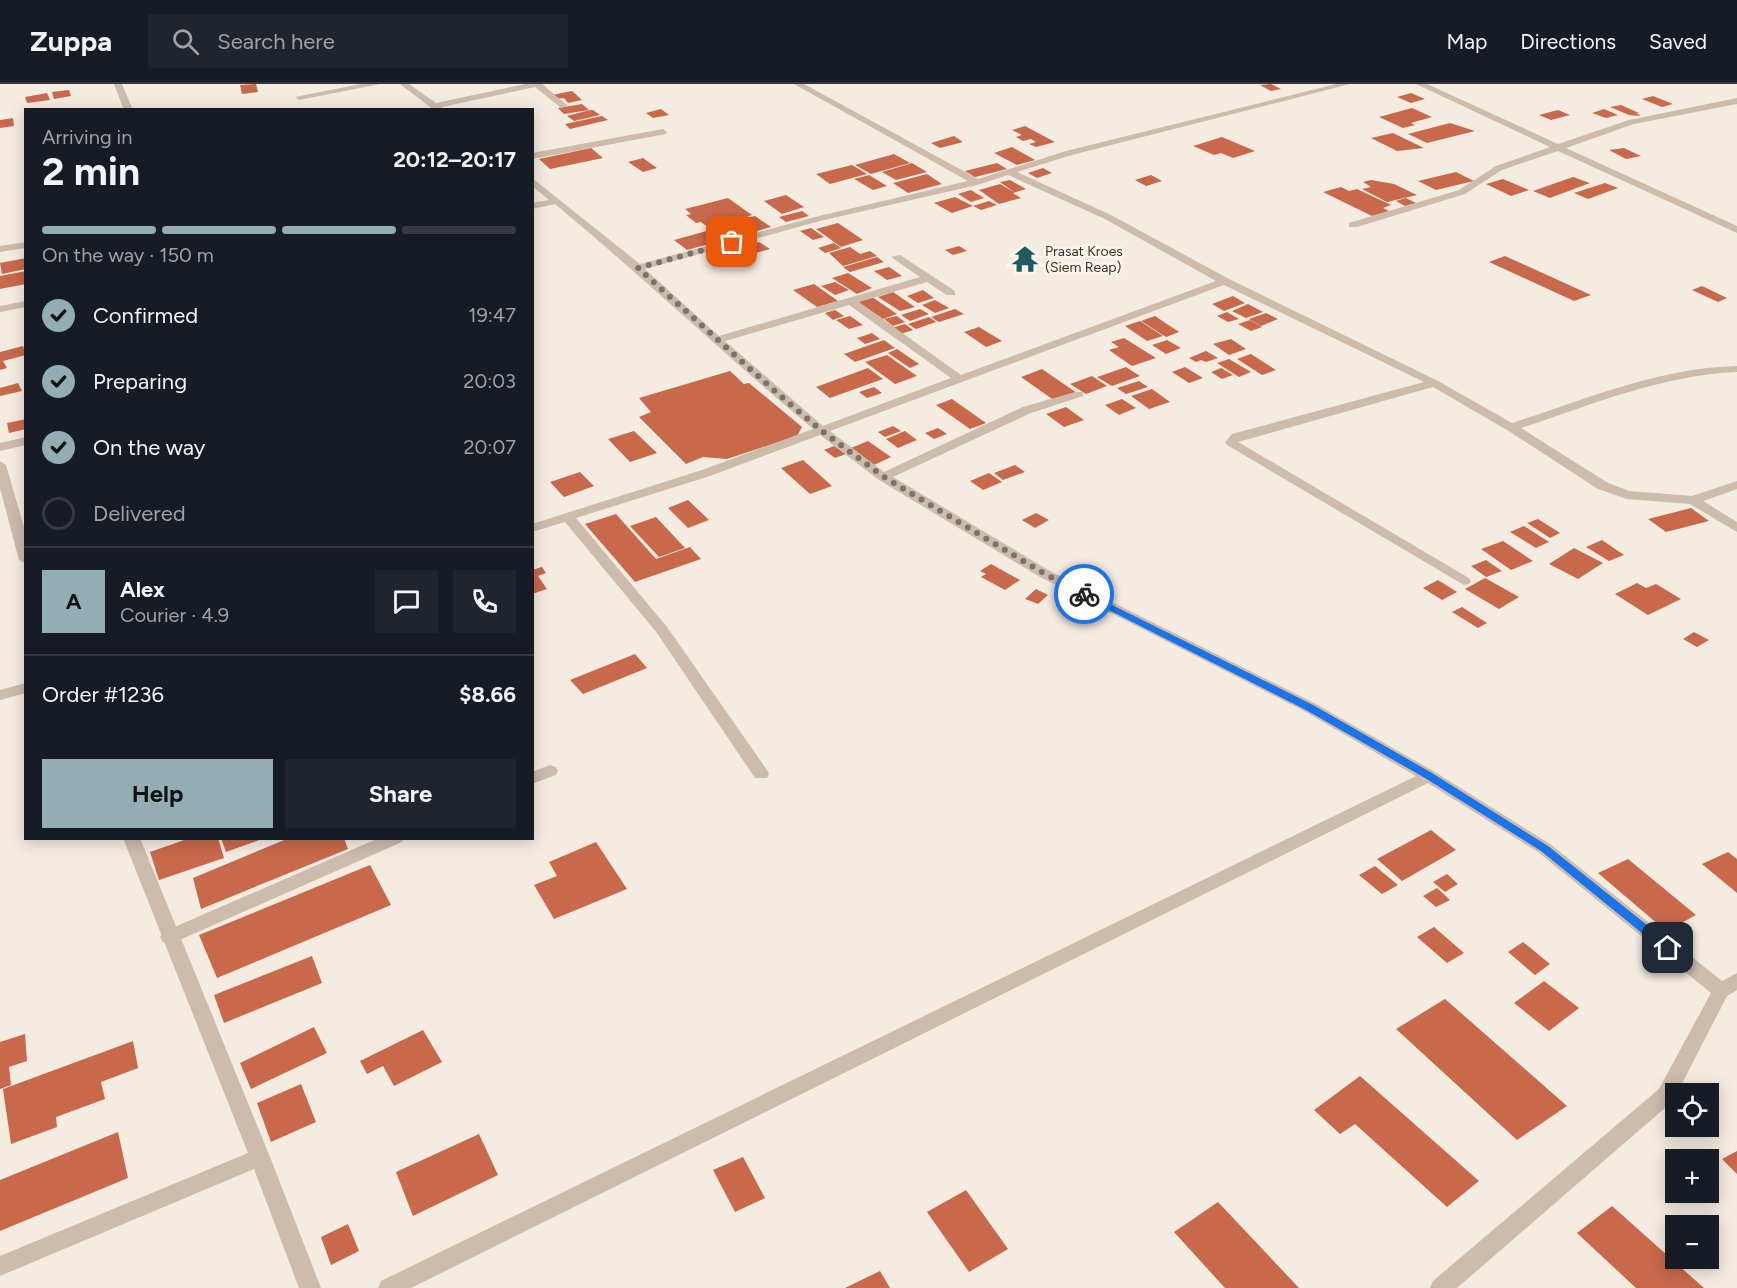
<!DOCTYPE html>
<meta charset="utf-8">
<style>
body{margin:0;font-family:Figtree,sans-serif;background:#20242c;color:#f1f3f6;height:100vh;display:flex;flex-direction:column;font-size:22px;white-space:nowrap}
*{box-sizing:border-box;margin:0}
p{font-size:20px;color:#9ea1a6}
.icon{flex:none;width:33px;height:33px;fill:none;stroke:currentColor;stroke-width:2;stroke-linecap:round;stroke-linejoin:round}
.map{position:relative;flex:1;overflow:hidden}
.drawer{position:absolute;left:24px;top:24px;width:510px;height:732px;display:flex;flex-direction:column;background:#171b24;border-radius:0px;box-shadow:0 3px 15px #0003}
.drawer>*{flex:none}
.fabs{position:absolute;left:1665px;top:999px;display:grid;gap:12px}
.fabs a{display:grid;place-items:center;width:54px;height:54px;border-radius:0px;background:#171b24;box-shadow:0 3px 15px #0003;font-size:30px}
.pin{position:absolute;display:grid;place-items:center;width:51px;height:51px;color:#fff;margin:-26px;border-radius:12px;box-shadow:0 3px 9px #0006}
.courier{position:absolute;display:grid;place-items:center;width:60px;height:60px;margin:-30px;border:4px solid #1a73e8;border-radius:50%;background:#fff;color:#222;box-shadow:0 2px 8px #0007}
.summary em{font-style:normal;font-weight:700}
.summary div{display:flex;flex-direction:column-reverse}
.summary{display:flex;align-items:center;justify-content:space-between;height:102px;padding:0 18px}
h1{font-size:39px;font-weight:700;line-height:45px}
.bar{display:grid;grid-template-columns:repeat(4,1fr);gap:9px 6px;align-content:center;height:72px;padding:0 18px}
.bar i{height:8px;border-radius:4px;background:#363941}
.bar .current{background:#92aeb2}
.bar p{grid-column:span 4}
.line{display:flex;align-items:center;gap:15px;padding:0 18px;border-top:2px solid #363941}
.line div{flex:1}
.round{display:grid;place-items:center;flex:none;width:63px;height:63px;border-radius:0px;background:#20242c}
ol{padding:0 18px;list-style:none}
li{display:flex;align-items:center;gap:18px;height:66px}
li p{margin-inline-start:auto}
li .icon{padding:6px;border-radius:50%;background:#92aeb2;color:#111;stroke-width:4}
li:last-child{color:#9ea1a6}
li i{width:33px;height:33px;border:3px solid #363941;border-radius:50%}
.primary-button{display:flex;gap:12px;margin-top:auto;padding:12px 18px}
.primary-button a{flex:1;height:69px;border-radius:0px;background:#92aeb2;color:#111;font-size:24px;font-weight:700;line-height:69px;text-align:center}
.primary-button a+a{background:#20242c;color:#f1f3f6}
header{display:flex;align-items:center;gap:36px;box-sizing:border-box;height:84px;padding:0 30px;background:#171b24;border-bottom:2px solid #363941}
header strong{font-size:28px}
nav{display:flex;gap:33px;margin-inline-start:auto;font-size:21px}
.search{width:420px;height:54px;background:#20242c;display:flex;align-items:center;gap:15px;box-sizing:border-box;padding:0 21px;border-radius:0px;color:#9ea1a6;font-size:22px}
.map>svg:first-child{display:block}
.building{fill:#c8694b}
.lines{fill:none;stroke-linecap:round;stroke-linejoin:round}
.minor{fill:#cdbbac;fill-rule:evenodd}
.tertiary{fill:#cdbbac;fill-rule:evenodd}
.route{fill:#1a73e8}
.done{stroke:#7c716b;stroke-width:6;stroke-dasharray:0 10.8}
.labels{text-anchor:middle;stroke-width:5;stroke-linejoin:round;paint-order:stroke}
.far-poi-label{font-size:14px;fill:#3b302b;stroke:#fbf5ee;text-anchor:start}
</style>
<header>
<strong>Zuppa</strong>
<div class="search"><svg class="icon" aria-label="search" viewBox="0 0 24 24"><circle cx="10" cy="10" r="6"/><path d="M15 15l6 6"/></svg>Search here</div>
<nav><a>Map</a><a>Directions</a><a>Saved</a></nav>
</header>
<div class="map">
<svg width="1737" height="1204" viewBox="0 0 1737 1204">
<rect width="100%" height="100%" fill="#f4ebe1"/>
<!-- building -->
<path class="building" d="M256,0l2,8 -16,2 -2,-9z
M1271,0l10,5 -10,2 -11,-6z
M69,6l2,6 -17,3 -2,-7z
M572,7l10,9 -14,3 -4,-5 -8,1 -4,-4z
M47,9l3,7 -23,3 -2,-6z
M1411,9l14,6 -14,4 -14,-6z
M1653,12l20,8 -11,3 -20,-8z
M582,20l7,6 -25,4 -6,-6z
M1621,21l18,8h-3l5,3 -12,-1 -19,-8z
M1412,24l20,9 -21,6 4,2 -12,3 -24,-11z
M661,25l8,6 -16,3 -7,-5z
M1604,25l14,6 -12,3 -14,-5z
M590,26h3l7,5 -26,6 -7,-5z
M1558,26l12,5 -19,5 -12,-5z
M602,32l6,4 -38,9 -5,-5z
M13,34l1,8 -14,2v-8z
M1450,39l25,8 -48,12 -19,-9z
M1025,42l30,16 -19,5 -7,-3 7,-2 -5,-3 -8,2 -7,-4 6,-2 -10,-5z
M1393,49l31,15 -27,3 -26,-13z
M954,52l9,6 -23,6 -9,-5z
M1222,53l33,14 -22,7 -12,-5 -7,2 -21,-9z
M1012,63l23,13 -18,5 -23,-12z
M591,64l12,10 -53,11 -11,-10z
M1624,64l17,8 -15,3 -17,-9z
M894,70l16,9 -39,11 -16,-9z
M643,74l14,10 -14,4 -15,-10z
M912,79l15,9 -31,8 -14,-8z
M997,79l10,6 -32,8 -10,-6z
M852,81l15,9 -37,10 -14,-10z
M1043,84l9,5 -15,5 -9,-5z
M1456,88l18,9 -38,9 -18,-9z
M927,90l15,10 -34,9 -15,-10z
M869,91l18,11 -14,4 -19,-11z
M1151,91l11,6 -16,5 -11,-6z
M1573,93l17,6 -40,15 -17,-7z
M1503,95l26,11 -18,6 -25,-12z
M1010,96l16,9 -13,4 8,5 -22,6 -20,-14 21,-6 14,8 -14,-10z
M1371,96l23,4 23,11 -30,7 -25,-13 9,-2 -8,-5z
M1605,99l13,5 -30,11 -14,-6z
M1341,103l8,4 8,-2 34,16 -8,3 6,3 -17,5 -49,-24z
M971,106l13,8 -13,4 -13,-8z
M786,111l18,12 -22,7 -18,-13z
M955,113l18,9 -21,7 -18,-10z
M728,114l24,17 -44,12 -7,-5 -5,1 -10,-8 5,-1 -6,-5z
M1406,114l10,5 -11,3 -9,-5z
M989,117l8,4 -16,5 -8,-4z
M802,127l7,5 -23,6 -7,-5z
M755,132l16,11 -84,23 -13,-10 73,-20 -2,-2z
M838,139l25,17 -22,7 -25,-18z
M811,144l13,9 -11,3 -13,-9z
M759,158l11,7 -18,5 -10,-7z
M834,159l7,5 -16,5 -7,-5z
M959,162l8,5 -14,4 -8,-5z
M850,163l10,7 10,-3 7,5 -34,10 -14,-13z
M1505,172l86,39 -17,6 -85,-39z
M877,173l7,5 -34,10 -7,-5z
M26,174v11l-24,5 -2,-11z
M889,183l13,9 -15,4 -13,-9z
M26,187v13l-26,5v-13z
M848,189l24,15 -15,6 -25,-16z
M835,198l14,8 -14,5 -14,-9z
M814,200l24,17 -21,6 -24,-17z
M1702,202l25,12 -9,4 -26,-12z
M923,206l11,8 -16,5 -11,-7z
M893,208l22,15 -15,4 -22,-14z
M1233,212l12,7 -21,8 -12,-7z
M872,213l25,17 -14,5 -25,-17z
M935,216l14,8 -14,5 -13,-8z
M1248,220l15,8 -17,6 -14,-7z
M920,225l9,5 -19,7 -9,-6z
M955,225l9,5 -25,8 -8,-5z
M835,226l9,6 -11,4 -8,-7z
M1227,228l12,7 -11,3 -11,-6z
M1266,229l12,6 -17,7 -12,-7z
M850,232l13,9 -14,4 -13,-9z
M897,232l8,6 -12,4 -9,-7z
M1155,232l24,16 -13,5 -25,-16z
M929,233l7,5 -20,7 -8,-5z
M1250,236l12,7 -11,4 -13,-7z
M1140,237l23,15 -16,5 -22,-15z
M905,240l8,6 -13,4 -8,-6z
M979,243l23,14 -16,6 -22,-15z
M872,249l8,6 -15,5 -8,-6z
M1124,254l32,20 -24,8 -23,-16 10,-3 -8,-5z
M1231,255l15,10 -17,6 -16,-11z
M884,256l11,8 -40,14 -11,-8z
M1167,256l14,8 -15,6 -14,-9z
M23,262l3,9 -23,6 4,7 -7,2v-18z
M897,265l22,15 -9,4 -22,-15z
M1206,267l12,7 -12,4 -5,-2 -5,2 -7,-4z
M1251,270l25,16 -14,5 -25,-16z
M887,271l30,21 -22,8 -30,-22z
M1229,275l22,13 -12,5 -22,-14z
M1126,283l14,9 -28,10 -15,-9z
M1185,283l18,11 -14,5 -17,-11z
M868,284l15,11 -53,19 -14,-11z
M1221,284l12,7 -11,4 -11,-7z
M1042,285l35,24 -22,8 -34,-24z
M730,287l14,13 5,-1 53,44 -5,9 -70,23 -24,-2 -17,7 -47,-47 12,-5 -12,-14z
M1092,292l15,10 -21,8 -16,-10z
M1139,297l9,6 -22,7 -9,-6z
M18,299l4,8 -22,5v-8z
M874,303l8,6 -15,5 -8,-6z
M1152,305l18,13 -21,7 -18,-13z
M952,315l34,24 -16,6 -34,-24z
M1122,315l14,9 -17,7 -14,-10z
M1066,323l18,13 -20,7 -18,-13z
M26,335v10l-17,4 -2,-10z
M893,342l8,5 -16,6 -7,-5z
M938,344l9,6 -13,5 -9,-6z
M634,347l23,22 -27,9 -22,-23z
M905,347l12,9 -19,8 -12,-9z
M868,357l23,16 -17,8 -23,-17z
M834,362l12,8 -11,4 -11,-8z
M803,376l29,26 -22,8 -29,-26z
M1015,381l10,7 -22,8 -9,-7z
M580,388l14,14 -30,11 -14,-15z
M989,389l13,9 -19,8 -13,-9z
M688,416l21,20 -21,8 -20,-20z
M1691,424l18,13 -43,11 -18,-13z
M1036,429l13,7 -14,8 -13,-8z
M616,430l40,45 34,-12 11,12 -66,23 -50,-58z
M656,433l29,31 -26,9 -29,-31z
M1538,435l22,14 -10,5 -23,-15z
M1524,442l25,16 -13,6 -26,-16z
M1602,456l22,15 -15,6 -23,-14z
M1503,457l30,20 -22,9 -30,-21z
M1574,464l29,15 -25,16 -29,-15z
M1486,476l16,11 -16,6 -15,-11z
M991,480l29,16 -15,10 -24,-13 5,-3 -6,-3z
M542,483l4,6 -8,3 9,13 -15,5v-24z
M1485,494l34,19 -20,12 -34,-20z
M1438,496l19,12 -15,8 -19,-12z
M1637,499l9,5 10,-4 25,15 -33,16 -33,-21z
M1036,505l12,6 -10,9 -13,-5z
M1462,523l25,16 -9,5 -26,-16z
M1694,548l15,8 -12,7 -14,-8z
M635,570l12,14 -64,26 -13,-14z
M1431,746l25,20 -54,31 -25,-22z
M190,754h28l6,20 -65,22 -9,-28z
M221,754h41v1l-36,13z
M289,754h55l4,11 -147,60 -8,-31z
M596,758l31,47 -73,30 -20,-34 23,-9 -8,-14z
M1728,768l9,7v34l-35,-29z
M1628,775l68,56 -30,16 -68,-58z
M370,781l21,40 -174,73 -18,-43z
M1375,782l23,19 -16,9 -23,-19z
M1447,790l11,10 -13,8 -12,-10z
M1437,804l13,12 -14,7 -13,-11z
M1434,843l30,26 -17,10 -30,-26z
M1523,858l27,22 -15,11 -27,-23z
M312,872l10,27 -98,40 -10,-28z
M1544,897l35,27 -30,23 -35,-28z
M1445,915l122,107 -50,34 -121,-111z
M314,943l13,26 -76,36 -11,-26z
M423,946l19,32 -48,24 -11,-20 -16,8 -7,-13z
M25,950l2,27 -18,6 2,18 -11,4v-47z
M133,957l5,27 -37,14 4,17 -49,18 1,10 -46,17 -8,-55z
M1360,992l119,105 -32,26 -92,-83 -15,10 -26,-24z
M301,1000l15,38 -45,20 -14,-39z
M118,1048l10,46 -128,53v-51z
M479,1050l19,41 -85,41 -17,-44z
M1737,1067v23l-15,-15z
M743,1073l22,41 -30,14 -22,-42z
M966,1106l42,59 -39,23 -42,-60z
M1218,1118l81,86h-74l-51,-56z
M1612,1122l92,82h-68l-59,-55z
M348,1140l11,27 -28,14 -10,-28z
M880,1187l10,17h-45z"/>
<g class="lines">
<!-- minor -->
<path class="minor" d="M114,0h8l11,26h-9z
M361,0h19l-81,16 -4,-3z
M400,0h9l27,19 89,-19h17l26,22 -7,2 -26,-21 -93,20 2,3h-10z
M794,0h10l174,95 88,-28 270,-67h14l-278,71 -55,17 94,43 118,64 209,102 74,42c74,-24 147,-55 225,-57v6c-75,3 -146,33 -216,56l87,55 21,8 63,5 45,-15v8l-34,12 34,21v10l-47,-28 -63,-5 -29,-10 -91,-59 -74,-43 -195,55 231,136 2,3 -2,3 -5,1 -237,-140 -2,-3 7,-8 192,-52 -200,-97 -394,146 54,41 139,-65 52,-15h8v4l-52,17 -138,64 157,94 264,132 121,69 115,72 172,137 15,-8v17l-10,6 -54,105 -216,187h-27l3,-7 226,-192 52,-96 -173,-141 -110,-69 -1017,505h-33l3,-7 1035,-505 -112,-65 -264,-134 -161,-97 -59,-45 -110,41 -134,42 91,109 100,143 2,4 -2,4h-12l-98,-145 -92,-111 -33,10v-8l170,-54 111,-41c-87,-73 -170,-152 -258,-225l-23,5v-6l17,-3 -17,-14v-8l108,86 175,-47 153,-36zM1008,91l97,44 111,62 -255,94 -102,-73 68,-20 20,13h8v-4l-55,-36 -9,2 29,20 -201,59 -74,-67 175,-48 157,-36zM849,221l102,73 -128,48 -98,-85z
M1416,0h11l131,60 71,-24 108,-22v6l-103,20 -68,24 171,78v7l-179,-82 -56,19 -37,24 -108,33h-8v-4l110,-33 37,-24 54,-19z
M663,45l4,3 -1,2 -134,25v-6z
M26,158v6l-26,4v-6z
M26,217v6l-26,5v-6z
M26,353v8l-26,6v-8z
M26,599v10l-26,7v-10z
M550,681l6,2 2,4 -2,4 -24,9v-12z
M379,754h25l-2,4 -227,100 -6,2 -6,-2 -3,-5 3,-5z"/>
<!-- tertiary -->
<path class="tertiary" d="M0,377l6,4 20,69v30l-7,-4 -19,-72z
M123,754h17l130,319 51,131h-22l-45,-119 -254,107v-20l248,-103z"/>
</g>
<!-- route -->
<path class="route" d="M1084,507l229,114 119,68 116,73 124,99v6h-8l-123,-100 -116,-73 -119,-68 -225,-114v-4z"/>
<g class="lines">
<!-- done -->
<path class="done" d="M732,158l-94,26 139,125 45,38 62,46 161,97 39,20"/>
</g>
<!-- icons -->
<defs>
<symbol id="temple-bare" viewBox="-9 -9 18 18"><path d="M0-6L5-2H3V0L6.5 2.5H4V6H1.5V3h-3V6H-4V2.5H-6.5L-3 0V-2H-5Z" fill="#1f5a5e" stroke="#fbf5ee" stroke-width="2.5" paint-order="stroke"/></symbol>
</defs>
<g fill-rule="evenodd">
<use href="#temple-bare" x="1006" y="156" width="38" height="38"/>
</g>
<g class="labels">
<!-- far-poi labels -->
<g class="far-poi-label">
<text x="1045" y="172">Prasat Kroes<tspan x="1045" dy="16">(Siem Reap)</tspan></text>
</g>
</g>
</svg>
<div class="fabs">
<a><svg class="icon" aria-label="locate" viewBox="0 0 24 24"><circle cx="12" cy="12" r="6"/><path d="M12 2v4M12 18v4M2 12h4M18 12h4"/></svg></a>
<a>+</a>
<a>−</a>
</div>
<div class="pin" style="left:732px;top:158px;background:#ea580c"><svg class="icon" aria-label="bag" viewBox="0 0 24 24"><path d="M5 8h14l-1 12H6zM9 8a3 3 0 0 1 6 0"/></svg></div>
<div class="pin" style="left:1668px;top:864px;background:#1f2937"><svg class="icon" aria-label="home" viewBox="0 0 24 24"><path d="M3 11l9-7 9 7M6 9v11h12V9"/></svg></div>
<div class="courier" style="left:1084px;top:510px"><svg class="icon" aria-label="bike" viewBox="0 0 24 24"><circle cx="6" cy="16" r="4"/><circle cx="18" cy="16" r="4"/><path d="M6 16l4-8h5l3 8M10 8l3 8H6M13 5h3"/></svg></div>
<section class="drawer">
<div class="summary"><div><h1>2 min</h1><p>Arriving in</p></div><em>20:12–20:17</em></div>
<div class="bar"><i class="current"></i><i class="current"></i><i class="current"></i><i></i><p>On the way · 150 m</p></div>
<ol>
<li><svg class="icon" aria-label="check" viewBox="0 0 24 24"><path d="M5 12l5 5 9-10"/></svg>Confirmed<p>19:47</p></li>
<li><svg class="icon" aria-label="check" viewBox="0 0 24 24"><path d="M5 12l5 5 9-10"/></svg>Preparing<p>20:03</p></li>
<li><svg class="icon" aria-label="check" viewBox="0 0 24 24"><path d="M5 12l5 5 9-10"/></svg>On the way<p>20:07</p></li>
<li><i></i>Delivered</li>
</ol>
<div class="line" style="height:108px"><b class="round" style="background:#92aeb2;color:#111">A</b><div><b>Alex</b><p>Courier · 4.9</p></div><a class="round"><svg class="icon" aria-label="chat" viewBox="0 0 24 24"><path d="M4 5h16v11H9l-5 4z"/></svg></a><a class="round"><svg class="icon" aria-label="phone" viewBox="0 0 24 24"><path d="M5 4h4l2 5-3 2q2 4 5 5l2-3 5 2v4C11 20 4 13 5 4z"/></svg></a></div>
<div class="line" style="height:78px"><div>Order #1236</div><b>$8.66</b></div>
<div class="primary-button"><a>Help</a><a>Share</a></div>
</section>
</div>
